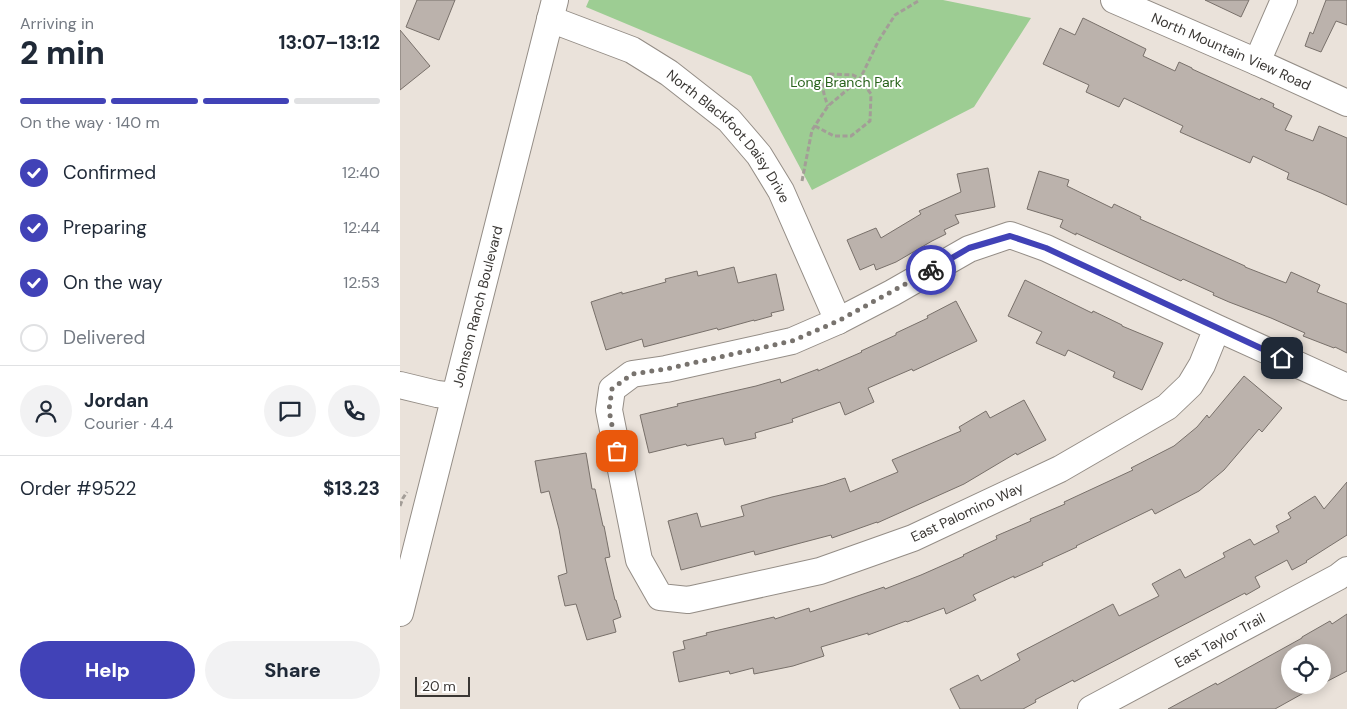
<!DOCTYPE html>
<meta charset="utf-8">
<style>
body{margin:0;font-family:"DM Sans",sans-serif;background:#f2f2f3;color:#1f2937;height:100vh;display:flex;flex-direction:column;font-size:19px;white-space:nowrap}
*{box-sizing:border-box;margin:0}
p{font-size:16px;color:#747a83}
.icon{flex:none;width:28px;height:28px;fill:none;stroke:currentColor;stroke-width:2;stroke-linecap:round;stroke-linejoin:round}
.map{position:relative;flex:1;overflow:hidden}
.details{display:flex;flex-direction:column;background:#fff;width:400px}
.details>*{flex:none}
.fabs{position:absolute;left:881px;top:644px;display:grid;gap:10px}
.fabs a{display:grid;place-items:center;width:50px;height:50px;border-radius:50%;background:#fff;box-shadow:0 2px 12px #0003;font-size:25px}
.scale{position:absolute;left:15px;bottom:12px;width:55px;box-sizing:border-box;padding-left:5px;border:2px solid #3a3734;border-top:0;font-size:14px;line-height:18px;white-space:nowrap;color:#3a3734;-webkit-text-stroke:4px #fff;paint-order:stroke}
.pin{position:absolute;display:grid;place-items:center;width:42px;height:42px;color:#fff;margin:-21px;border-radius:10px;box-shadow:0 2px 8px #0006}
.courier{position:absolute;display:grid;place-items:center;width:50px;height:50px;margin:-25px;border:4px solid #4142b7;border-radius:50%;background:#fff;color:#222;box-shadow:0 1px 6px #0007}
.head em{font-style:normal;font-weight:800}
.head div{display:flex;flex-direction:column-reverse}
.head{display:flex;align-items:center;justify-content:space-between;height:85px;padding:0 20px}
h1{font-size:32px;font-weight:800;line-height:38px}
.bar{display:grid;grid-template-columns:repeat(4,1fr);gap:8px 5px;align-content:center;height:60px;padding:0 20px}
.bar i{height:6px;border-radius:4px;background:#e0e1e3}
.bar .selected{background:#4142b7}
.bar p{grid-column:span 4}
.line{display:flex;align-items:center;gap:12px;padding:0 20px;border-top:1px solid #e0e1e3}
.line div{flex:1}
.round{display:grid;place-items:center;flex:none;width:52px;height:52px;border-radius:26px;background:#f2f2f3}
ol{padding:0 20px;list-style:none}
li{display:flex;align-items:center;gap:15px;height:55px}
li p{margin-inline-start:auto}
li .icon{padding:5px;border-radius:50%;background:#4142b7;color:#fff;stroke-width:4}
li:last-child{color:#747a83}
li i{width:28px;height:28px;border:2px solid #e0e1e3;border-radius:50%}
.cta{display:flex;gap:10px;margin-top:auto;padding:10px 20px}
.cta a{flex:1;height:58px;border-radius:30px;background:#4142b7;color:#fff;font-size:20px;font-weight:800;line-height:58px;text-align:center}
.cta a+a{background:#f2f2f3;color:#1f2937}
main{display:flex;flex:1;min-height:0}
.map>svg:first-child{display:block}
.green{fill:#9dcd93}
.building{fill:#bbb2ac;stroke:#78706a}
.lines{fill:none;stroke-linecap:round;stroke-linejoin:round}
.minor-casing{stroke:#948d86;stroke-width:28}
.path{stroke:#a39d97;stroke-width:3;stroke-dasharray:5 2.5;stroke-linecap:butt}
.minor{stroke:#fff;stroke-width:26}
.done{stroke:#78736e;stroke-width:5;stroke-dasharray:0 9}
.route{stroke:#4142b7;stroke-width:6}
.labels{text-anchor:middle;stroke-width:4;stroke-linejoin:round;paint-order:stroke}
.street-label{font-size:14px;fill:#3a3734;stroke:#fff}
.park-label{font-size:14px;fill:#29631c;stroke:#fff}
</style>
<main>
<section class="details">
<div class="head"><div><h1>2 min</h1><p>Arriving in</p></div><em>13:07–13:12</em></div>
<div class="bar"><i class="selected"></i><i class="selected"></i><i class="selected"></i><i></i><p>On the way · 140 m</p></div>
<ol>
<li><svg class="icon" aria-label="check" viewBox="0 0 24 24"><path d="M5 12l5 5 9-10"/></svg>Confirmed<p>12:40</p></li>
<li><svg class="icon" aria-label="check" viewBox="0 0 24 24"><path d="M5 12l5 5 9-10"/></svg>Preparing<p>12:44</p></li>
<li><svg class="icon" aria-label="check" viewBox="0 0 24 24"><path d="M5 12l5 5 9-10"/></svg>On the way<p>12:53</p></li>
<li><i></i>Delivered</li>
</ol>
<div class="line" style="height:90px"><a class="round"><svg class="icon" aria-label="person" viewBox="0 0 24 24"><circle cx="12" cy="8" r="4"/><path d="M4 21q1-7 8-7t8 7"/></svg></a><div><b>Jordan</b><p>Courier · 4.4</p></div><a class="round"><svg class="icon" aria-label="chat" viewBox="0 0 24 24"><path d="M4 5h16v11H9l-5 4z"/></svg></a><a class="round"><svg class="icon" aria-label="phone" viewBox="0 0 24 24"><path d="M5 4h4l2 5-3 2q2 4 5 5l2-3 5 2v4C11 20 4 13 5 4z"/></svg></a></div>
<div class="line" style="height:65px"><div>Order #9522</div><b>$13.23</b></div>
<div class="cta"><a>Help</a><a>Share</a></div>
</section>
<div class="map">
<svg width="947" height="709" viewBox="0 0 947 709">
<rect width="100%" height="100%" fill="#eae2da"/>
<!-- green -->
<path class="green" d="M189,0h354l88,18 -57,89 -162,83 -61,-114 -165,-69z"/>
<!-- building -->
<path class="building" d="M17,0h38l-16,40 -33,-13z
M805,0h44l-8,17z
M926,0h21v25l-11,-4 -15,31 -16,-6 5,-14 3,2z
M683,18l63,31 -3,7 32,15 4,-9 13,6v1l68,31 1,-2 13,6 -1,3 19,9 -7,14 28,11 6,-15 28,12v67l-26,-12 -34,-14 2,-6 -36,-17 -3,7 -70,-31 3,-6 -59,-28 -5,9 -33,-15 3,-7 -46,-21 17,-36 15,7z
M0,30l30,36 -30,24z
M588,168l7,39 -40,8 4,8 -15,7 2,4 -14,7 -36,21 -20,8 -2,-6 -14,6 -13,-30 29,-12 5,10 40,-24 -2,-3 42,-19 -4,-18z
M639,171l30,9 -2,6 45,22 2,-4 27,13 -1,2 105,47v1l41,16 5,-11 29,13 -3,7 30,12v49l-12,-6 -1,1 -31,-12 2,-3 -34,-15 -42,-16 -16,-7 1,-2 -31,-14 -2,2 -105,-48v2l-16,-8 3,-7 -36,-11z
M334,267l4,16 38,-9 8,36 -13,3 1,3 -18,5v-1l-36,10 -1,-2 -73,19 -2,-8 -36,11 -15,-48 31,-10v2l44,-12 -1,-3 32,-8 1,5z
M625,280l67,33 1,-2 29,14v1l41,17 -21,47 -29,-13 2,-5 -47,-22 -3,6 -29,-13 6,-11 -34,-16z
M556,301l21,40 -64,30 -1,-2 -44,19 6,14 -29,13 -5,-13 -48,17 1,3 -38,11 1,5 -31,7 -2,-7 -36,8 -1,-2 -37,9 -9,-38 38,-9 -1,-2 79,-18 24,-7 1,4 37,-14v2l44,-19 -1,-1 35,-16v-2l32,-15 -1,-2z
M844,376l38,32 -20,24 -3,-3 -35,41 -25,21 -44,23 -3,-5 -76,37 1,1 -35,16 1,2 -29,13v-2l-41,19 3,5 -30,14 -2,-6 -37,14 -1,-1 -38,14v-2l-47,14 3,9 -31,10 -39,8 -1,-6 -23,6 -1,-3 -50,11 -6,-30 12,-3 -2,-8 24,-6 -1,-2 30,-7 38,-9 1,2 34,-11 1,4 74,-25 1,2 36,-14 43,-19 -1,-1 34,-16 -1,-3 35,-15 -1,-2 35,-15 -1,-2 69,-32 -2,-2 43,-22 23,-19 10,-12 2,3z
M624,400l22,40 -29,15 -1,-2 -52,31 -87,39v-1l-45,16 -1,-3 -76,20 -1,-4 -73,19 -13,-49 29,-8 4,14 43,-11 -3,-10 31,-9 52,-12 21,-7 5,14 48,-20 -6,-12 69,-29 -2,-4 27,-16 4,7z
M186,453l6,36h3l8,37h1l6,31 -5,1 10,42h1l5,17 -8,3 3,12 -29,8 -11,-36 -11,2 -7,-30 9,-3 -8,-44 -10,-38 -8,2 -6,-32z
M947,482v53l-41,26 1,1 -15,8 -5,-10 -32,17 5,10 -14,8 -1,-2 -171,89 -1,-2 -38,20 1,2 -13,7h-63l-10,-20 28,-14 3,6 39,-21 -3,-6 96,-50 6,12 40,-20 -7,-12 28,-15 5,9 40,-21 -2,-4 27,-14 4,6 25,-13 -3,-6 15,-8 -3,-5 27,-17 9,13z
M947,614v57l-25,13v-32h-32v33h28l-43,24h-107l48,-26 1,2 85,-47v-1l28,-16 2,3z"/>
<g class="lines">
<defs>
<g id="minor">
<path id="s1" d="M714,0l143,62 90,41"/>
<path id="s2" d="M150,19l82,31 37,23 60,47 30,35 22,36 57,130"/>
<path d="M857,62l27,-62"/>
<path d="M817,328l-15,37 -12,20 -23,22 -107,62 -147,69 -93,33 -132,29 -28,-3 -21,-37 -30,-150 3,-21 20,-15 34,-5 126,-28 46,-20 54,-28 77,-44 41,-14 36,13 171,80 130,59"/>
<path d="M0,385l37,9 17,2"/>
<path id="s3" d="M0,613l155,-613"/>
<path id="s4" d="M691,709l247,-132 9,-7"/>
</g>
</defs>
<!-- minor casing -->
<use href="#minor" class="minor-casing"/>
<!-- path -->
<path class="path" d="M415,126l19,10h17l19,-15 1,-27 -11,-15 -7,-4 -23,-1c-10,12 -7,18 -2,32
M402,181l10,-51 16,-24 32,-27 19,-39 16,-25 25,-15
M0,506l3,-8 4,-6"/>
<!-- minor -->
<use href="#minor" class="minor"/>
</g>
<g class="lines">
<!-- done -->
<path class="done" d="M217,451l-8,-41 3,-21 20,-15 34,-5 126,-28 46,-20 93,-51"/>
<!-- route -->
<path class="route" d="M531,270l38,-22 41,-12 36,12 236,110"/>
</g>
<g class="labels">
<!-- street labels -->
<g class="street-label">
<text dy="5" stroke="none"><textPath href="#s1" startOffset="128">North Mountain View Road</textPath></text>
<text dy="5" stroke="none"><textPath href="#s2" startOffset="219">North Blackfoot Daisy Drive</textPath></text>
<text dy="5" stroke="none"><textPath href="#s3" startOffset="316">Johnson Ranch Boulevard</textPath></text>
<text transform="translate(567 512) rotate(-25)" y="5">East Palomino Way</text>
<text dy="5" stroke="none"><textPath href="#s4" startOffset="146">East Taylor Trail</textPath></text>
</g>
<!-- park labels -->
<g class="park-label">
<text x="446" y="87">Long Branch Park</text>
</g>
</g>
</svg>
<div class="fabs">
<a><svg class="icon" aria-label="locate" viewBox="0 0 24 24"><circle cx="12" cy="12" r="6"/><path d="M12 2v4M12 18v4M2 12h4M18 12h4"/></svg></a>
</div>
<div class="scale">20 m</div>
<div class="pin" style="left:217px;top:451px;background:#ea580c"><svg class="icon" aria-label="bag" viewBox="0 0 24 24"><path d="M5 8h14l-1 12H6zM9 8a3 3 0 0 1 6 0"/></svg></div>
<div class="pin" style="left:882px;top:358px;background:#1f2937"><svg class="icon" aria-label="home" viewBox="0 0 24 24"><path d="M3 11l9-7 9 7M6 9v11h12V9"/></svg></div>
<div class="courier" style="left:531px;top:270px"><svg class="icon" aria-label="bike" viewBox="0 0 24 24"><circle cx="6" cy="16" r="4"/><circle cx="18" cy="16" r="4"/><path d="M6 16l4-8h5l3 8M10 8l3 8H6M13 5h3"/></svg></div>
</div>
</main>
